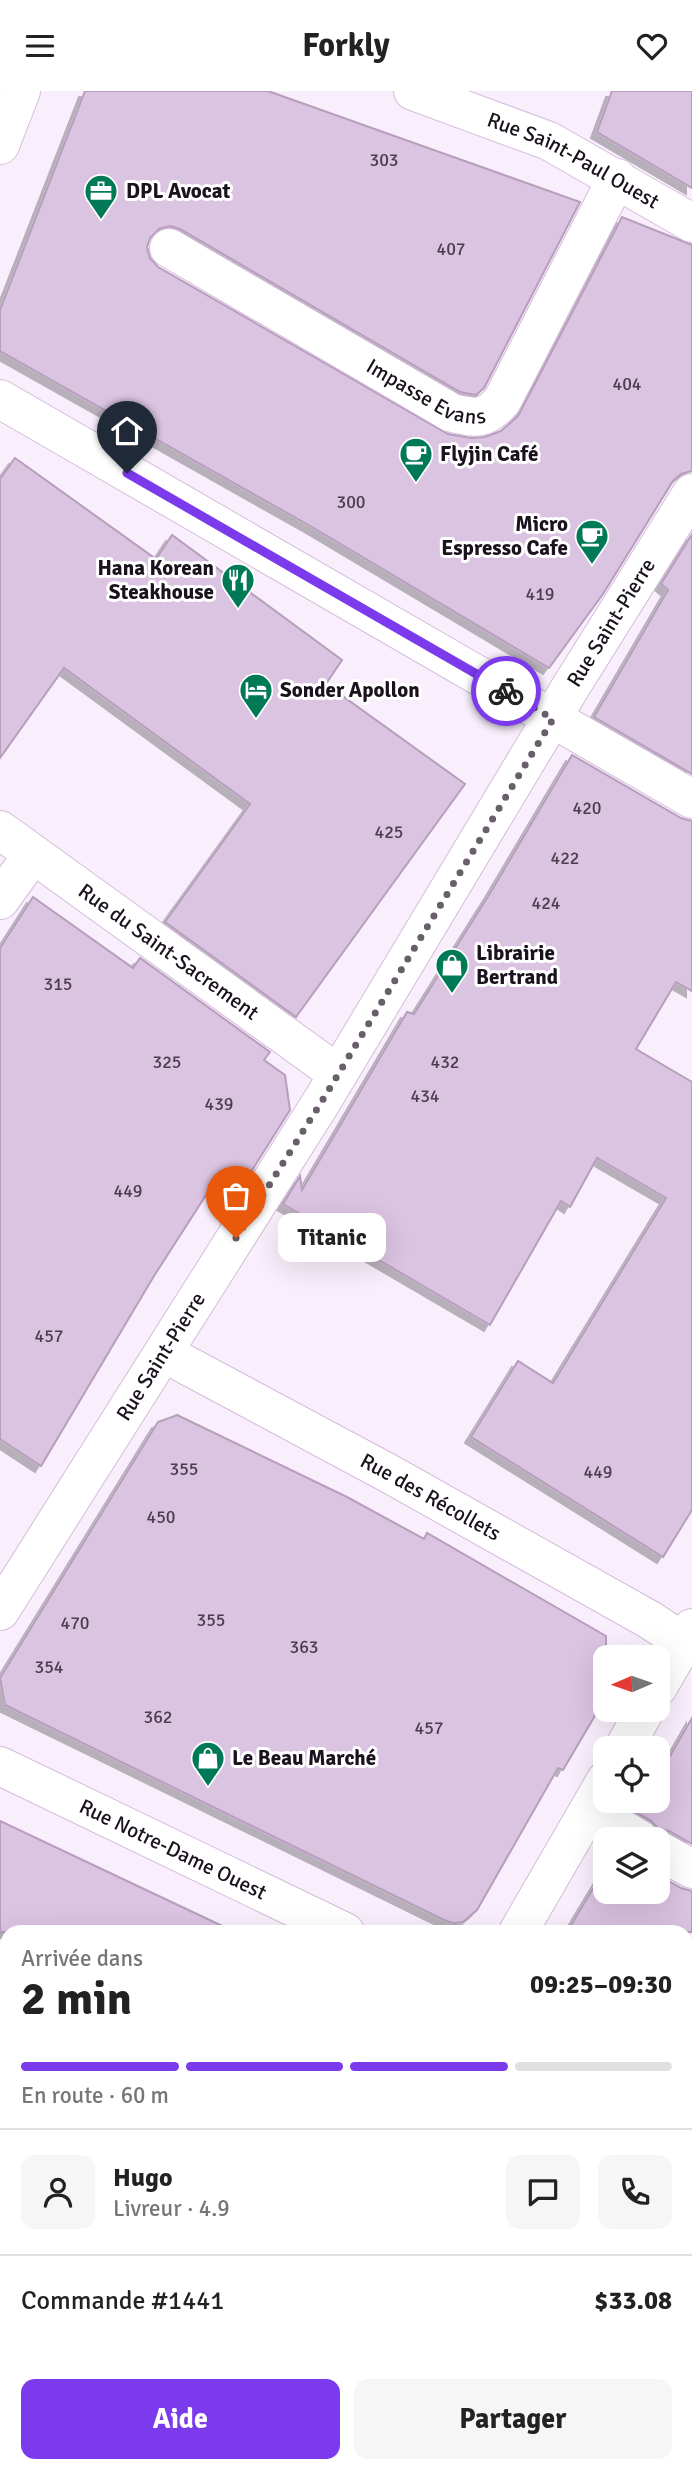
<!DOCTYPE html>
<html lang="fr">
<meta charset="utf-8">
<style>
body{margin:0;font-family:Signika,sans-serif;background:#f6f6f6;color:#222;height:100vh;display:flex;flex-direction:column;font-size:26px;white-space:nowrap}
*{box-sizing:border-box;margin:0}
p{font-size:23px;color:#767676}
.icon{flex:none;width:38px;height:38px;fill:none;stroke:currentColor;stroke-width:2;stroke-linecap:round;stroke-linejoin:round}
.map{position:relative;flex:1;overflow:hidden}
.side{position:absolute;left:0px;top:1834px;width:693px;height:548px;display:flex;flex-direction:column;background:#fff;border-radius:21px 21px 0 0;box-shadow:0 7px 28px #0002}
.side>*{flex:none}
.needle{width:46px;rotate:268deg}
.tools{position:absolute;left:593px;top:1554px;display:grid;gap:14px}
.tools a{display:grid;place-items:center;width:77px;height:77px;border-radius:14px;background:#fff;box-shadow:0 7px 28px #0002;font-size:35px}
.pin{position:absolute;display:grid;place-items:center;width:60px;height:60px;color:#fff;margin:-72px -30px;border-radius:50% 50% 50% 0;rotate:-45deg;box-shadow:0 0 7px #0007}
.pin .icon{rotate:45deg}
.courier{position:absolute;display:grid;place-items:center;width:70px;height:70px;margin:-35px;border:5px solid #7c3aed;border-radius:50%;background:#fff;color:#222;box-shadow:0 2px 9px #0007}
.bubble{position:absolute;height:49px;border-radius:14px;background:#fff;box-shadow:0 7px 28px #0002;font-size:23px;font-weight:800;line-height:49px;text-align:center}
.head em{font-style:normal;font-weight:800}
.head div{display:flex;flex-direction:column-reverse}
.head{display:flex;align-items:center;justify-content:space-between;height:119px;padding:0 21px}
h1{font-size:46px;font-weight:800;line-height:52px}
.bar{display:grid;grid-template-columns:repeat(4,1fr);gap:10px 7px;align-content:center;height:84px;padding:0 21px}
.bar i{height:9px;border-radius:5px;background:#e0e0e0}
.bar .current{background:#7c3aed}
.bar p{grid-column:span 4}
.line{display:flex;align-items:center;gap:18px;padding:0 21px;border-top:2px solid #e0e0e0}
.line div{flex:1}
.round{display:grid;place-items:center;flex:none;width:74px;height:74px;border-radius:14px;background:#f6f6f6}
.button{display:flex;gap:14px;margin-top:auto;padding:14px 21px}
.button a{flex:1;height:80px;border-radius:14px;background:#7c3aed;color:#fff;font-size:28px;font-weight:800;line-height:80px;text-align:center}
.button a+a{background:#f6f6f6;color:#222}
header{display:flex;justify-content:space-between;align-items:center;height:91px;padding:0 21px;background:#fff;font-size:32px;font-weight:800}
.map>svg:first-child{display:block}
.building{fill:#dbc3e2;stroke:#b69ebc;stroke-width:2;filter:url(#shadow)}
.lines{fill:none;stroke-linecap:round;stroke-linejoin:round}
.minor-casing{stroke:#d5bcdb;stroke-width:40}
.minor{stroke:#fff;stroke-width:38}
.done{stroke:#685f6b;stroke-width:7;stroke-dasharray:0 12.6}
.route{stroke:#7c3aed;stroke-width:9}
.labels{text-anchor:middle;stroke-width:6;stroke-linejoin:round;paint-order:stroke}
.number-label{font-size:18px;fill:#4a3e4e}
.street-label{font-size:21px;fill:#1a121d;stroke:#fff}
.poi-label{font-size:21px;font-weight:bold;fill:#1a121d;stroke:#fff;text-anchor:start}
</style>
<header><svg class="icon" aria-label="menu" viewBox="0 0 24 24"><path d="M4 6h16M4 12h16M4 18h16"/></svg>Forkly<svg class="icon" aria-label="heart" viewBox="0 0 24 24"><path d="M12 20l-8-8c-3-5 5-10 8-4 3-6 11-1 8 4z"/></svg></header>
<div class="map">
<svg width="692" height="2381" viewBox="0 0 692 2381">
<defs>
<filter id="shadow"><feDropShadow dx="-6" dy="6" stdDeviation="0" flood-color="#0004"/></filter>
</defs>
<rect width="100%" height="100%" fill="#f9effc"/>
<!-- building -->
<path class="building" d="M85,0h183l312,111 -96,186 -8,7 -16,-3 -280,-163 -10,-3 -11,3 -9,9 -3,9 3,11 8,9 290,167 23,4 14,-1 16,-6 17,-15 104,-199 70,28v226l-11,3 -8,7 -70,113 -54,74 -237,-141 -312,-176v-41z
M612,0h80v97l-95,-56z
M15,367l141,101 16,-24 170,125 -16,24 139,100 -169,233 -131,-95 85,-118 -186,-136 -64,90v-279z
M692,443v240l-98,-57 74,-127 -7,-6z
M572,664l109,63 11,3v170l-16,-9 -40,67 56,33v428l-29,47 -192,-120 47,-76 35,22 113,-185 -69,-40 -27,49 -9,-6 -71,124 -207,-121 17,-28 2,14 105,-178 7,2 78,-124z
M33,806l100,71 7,-10 130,94 -6,8 21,15 5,35 -46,73 -7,-4 -6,10 -14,-11 -63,98 -113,190 -41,-27v-491z
M177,1324l170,82 77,42 3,-6 179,103v61l-43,73 -5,-2 -81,142 -14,12 -9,1 -8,-2 -441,-216 -5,-27 158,-256z
M692,1627v126l-23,-13 -11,-3 -8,-8 -13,-7 7,-12h14v-24z
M0,1730l72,34 163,77h-235z
M606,1776v25h52v-17l23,13 11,3v41h-125z"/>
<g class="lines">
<defs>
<g id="minor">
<path id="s1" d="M413,0l136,50 143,82"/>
<path d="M0,54l21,-54"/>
<path id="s2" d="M169,157l283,165c24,5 32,8 50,-12l115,-223"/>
<path d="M0,308l692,400"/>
<path id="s3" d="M0,739l338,244"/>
<path d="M0,809l33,-46"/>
<path id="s4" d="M164,1262l224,120 262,147 42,28"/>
<path id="s5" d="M0,1520l322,-510 248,-413 122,-195"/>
<path d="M658,1596l34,-59"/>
<path d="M624,1657l21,-38"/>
<path id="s6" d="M0,1675l345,166"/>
<path d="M589,1719l50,29"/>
<path d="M658,1759l34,19"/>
<path d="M518,1841l88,-152"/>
<path d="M686,2006l6,3"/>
<path d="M0,2254l7,3"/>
<path d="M256,2375l13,6"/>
</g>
</defs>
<!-- minor casing -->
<use href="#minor" class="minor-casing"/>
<!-- minor -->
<use href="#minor" class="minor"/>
</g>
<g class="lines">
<!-- done -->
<path class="done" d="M236,1147l86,-137 231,-382 -47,-28"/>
<!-- route -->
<path class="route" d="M127,382l379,218"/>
</g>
<!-- icons -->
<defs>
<symbol id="office-pin" viewBox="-11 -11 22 30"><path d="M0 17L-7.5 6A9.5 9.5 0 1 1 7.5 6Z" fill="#007956" stroke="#fff"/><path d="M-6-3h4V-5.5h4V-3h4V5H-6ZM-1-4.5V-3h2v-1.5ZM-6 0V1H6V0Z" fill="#fff"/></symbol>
<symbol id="cafe-pin" viewBox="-11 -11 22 30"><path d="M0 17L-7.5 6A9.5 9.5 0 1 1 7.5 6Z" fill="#007956" stroke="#fff"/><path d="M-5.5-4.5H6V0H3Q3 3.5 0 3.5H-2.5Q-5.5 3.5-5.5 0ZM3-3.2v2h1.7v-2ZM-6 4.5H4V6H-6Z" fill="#fff"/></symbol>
<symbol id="restaurant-pin" viewBox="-11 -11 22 30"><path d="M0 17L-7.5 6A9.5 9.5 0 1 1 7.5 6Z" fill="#007956" stroke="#fff"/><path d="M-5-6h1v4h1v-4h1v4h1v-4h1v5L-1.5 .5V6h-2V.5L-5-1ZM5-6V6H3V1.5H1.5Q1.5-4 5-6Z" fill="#fff"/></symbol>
<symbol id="hotel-pin" viewBox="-11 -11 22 30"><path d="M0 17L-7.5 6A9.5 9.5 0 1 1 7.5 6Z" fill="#007956" stroke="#fff"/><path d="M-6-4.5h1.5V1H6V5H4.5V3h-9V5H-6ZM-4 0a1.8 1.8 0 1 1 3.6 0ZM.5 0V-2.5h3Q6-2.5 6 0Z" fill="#fff"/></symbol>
<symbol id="shop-pin" viewBox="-11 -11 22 30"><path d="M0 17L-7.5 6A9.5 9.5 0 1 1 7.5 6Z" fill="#007956" stroke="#fff"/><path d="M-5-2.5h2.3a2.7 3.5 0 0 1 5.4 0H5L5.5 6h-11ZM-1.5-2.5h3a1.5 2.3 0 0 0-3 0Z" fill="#fff"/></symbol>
</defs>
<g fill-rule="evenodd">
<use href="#office-pin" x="82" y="81" width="38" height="52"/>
<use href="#cafe-pin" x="397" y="344" width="38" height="52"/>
<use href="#cafe-pin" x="573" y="426" width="38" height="52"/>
<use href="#restaurant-pin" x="219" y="470" width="38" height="52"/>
<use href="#hotel-pin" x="237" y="580" width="38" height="52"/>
<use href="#shop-pin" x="433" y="855" width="38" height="52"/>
<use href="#shop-pin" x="189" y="1648" width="38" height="52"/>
</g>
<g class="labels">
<!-- number labels -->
<g class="number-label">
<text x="384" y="75">303</text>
<text x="451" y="164">407</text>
<text x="627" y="299">404</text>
<text x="351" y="417">300</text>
<text x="540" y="509">419</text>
<text x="587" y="723">420</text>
<text x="389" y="747">425</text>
<text x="565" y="773">422</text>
<text x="546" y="818">424</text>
<text x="58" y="899">315</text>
<text x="167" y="977">325</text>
<text x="445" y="977">432</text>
<text x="425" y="1011">434</text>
<text x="219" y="1019">439</text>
<text x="128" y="1106">449</text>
<text x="49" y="1251">457</text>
<text x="184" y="1384">355</text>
<text x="598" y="1387">449</text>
<text x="161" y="1432">450</text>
<text x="211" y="1535">355</text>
<text x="75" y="1538">470</text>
<text x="304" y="1562">363</text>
<text x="49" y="1582">354</text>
<text x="158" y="1632">362</text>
<text x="429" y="1643">457</text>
</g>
<!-- street labels -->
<g class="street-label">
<text dy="7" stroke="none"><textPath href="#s1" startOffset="175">Rue Saint-Paul Ouest</textPath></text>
<text dy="7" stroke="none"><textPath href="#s2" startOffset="296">Impasse Evans</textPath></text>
<text dy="7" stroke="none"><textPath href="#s5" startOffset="1162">Rue Saint-Pierre</textPath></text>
<text dy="7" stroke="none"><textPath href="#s3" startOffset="208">Rue du Saint-Sacrement</textPath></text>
<text dy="7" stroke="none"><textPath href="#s5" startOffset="301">Rue Saint-Pierre</textPath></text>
<text dy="7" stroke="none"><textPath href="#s4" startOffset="303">Rue des Récollets</textPath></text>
<text dy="7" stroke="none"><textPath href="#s6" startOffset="192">Rue Notre-Dame Ouest</textPath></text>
</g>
<!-- poi labels -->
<g class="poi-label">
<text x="126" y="107">DPL Avocat</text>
<text x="440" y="370">Flyjin Café</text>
<text x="568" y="440" text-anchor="end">Micro<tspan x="568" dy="24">Espresso Cafe</tspan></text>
<text x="214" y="484" text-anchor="end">Hana Korean<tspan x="214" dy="24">Steakhouse</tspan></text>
<text x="280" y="606">Sonder Apollon</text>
<text x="476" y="869">Librairie<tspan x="476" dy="24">Bertrand</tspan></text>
<text x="232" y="1674">Le Beau Marché</text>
</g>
</g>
</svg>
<div class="tools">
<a><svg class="needle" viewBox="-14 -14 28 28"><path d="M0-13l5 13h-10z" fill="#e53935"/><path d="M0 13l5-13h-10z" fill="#767676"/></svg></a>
<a><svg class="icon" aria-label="locate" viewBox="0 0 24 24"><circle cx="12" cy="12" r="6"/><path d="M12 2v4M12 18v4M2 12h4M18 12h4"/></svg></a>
<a><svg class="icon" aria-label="layers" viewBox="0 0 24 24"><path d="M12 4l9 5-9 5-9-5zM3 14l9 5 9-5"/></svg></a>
</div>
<div class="pin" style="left:236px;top:1147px;background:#ea580c"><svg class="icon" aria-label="bag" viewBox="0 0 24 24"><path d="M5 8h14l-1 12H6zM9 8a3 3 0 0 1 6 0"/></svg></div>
<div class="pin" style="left:127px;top:382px;background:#1f2937"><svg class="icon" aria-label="home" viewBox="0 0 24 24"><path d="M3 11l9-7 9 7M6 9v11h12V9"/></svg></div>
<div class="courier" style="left:506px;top:600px"><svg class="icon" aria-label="bike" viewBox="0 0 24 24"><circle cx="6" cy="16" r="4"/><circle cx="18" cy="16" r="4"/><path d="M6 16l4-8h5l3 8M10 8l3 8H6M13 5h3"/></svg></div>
<div class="bubble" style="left:278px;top:1122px;width:108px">Titanic</div>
<section class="side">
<div class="head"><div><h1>2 min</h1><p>Arrivée dans</p></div><em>09:25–09:30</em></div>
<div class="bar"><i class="current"></i><i class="current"></i><i class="current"></i><i></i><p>En route · 60 m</p></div>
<div class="line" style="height:126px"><a class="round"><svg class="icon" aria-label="person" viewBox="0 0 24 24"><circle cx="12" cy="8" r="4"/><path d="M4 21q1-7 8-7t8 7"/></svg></a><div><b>Hugo</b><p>Livreur · 4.9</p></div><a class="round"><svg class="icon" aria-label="chat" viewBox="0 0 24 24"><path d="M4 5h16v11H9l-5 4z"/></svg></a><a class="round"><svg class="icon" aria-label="phone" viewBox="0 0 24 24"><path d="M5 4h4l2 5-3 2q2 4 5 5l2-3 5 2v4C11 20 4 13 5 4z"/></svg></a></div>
<div class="line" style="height:91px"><div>Commande #1441</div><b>$33.08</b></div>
<div class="button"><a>Aide</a><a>Partager</a></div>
</section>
</div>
